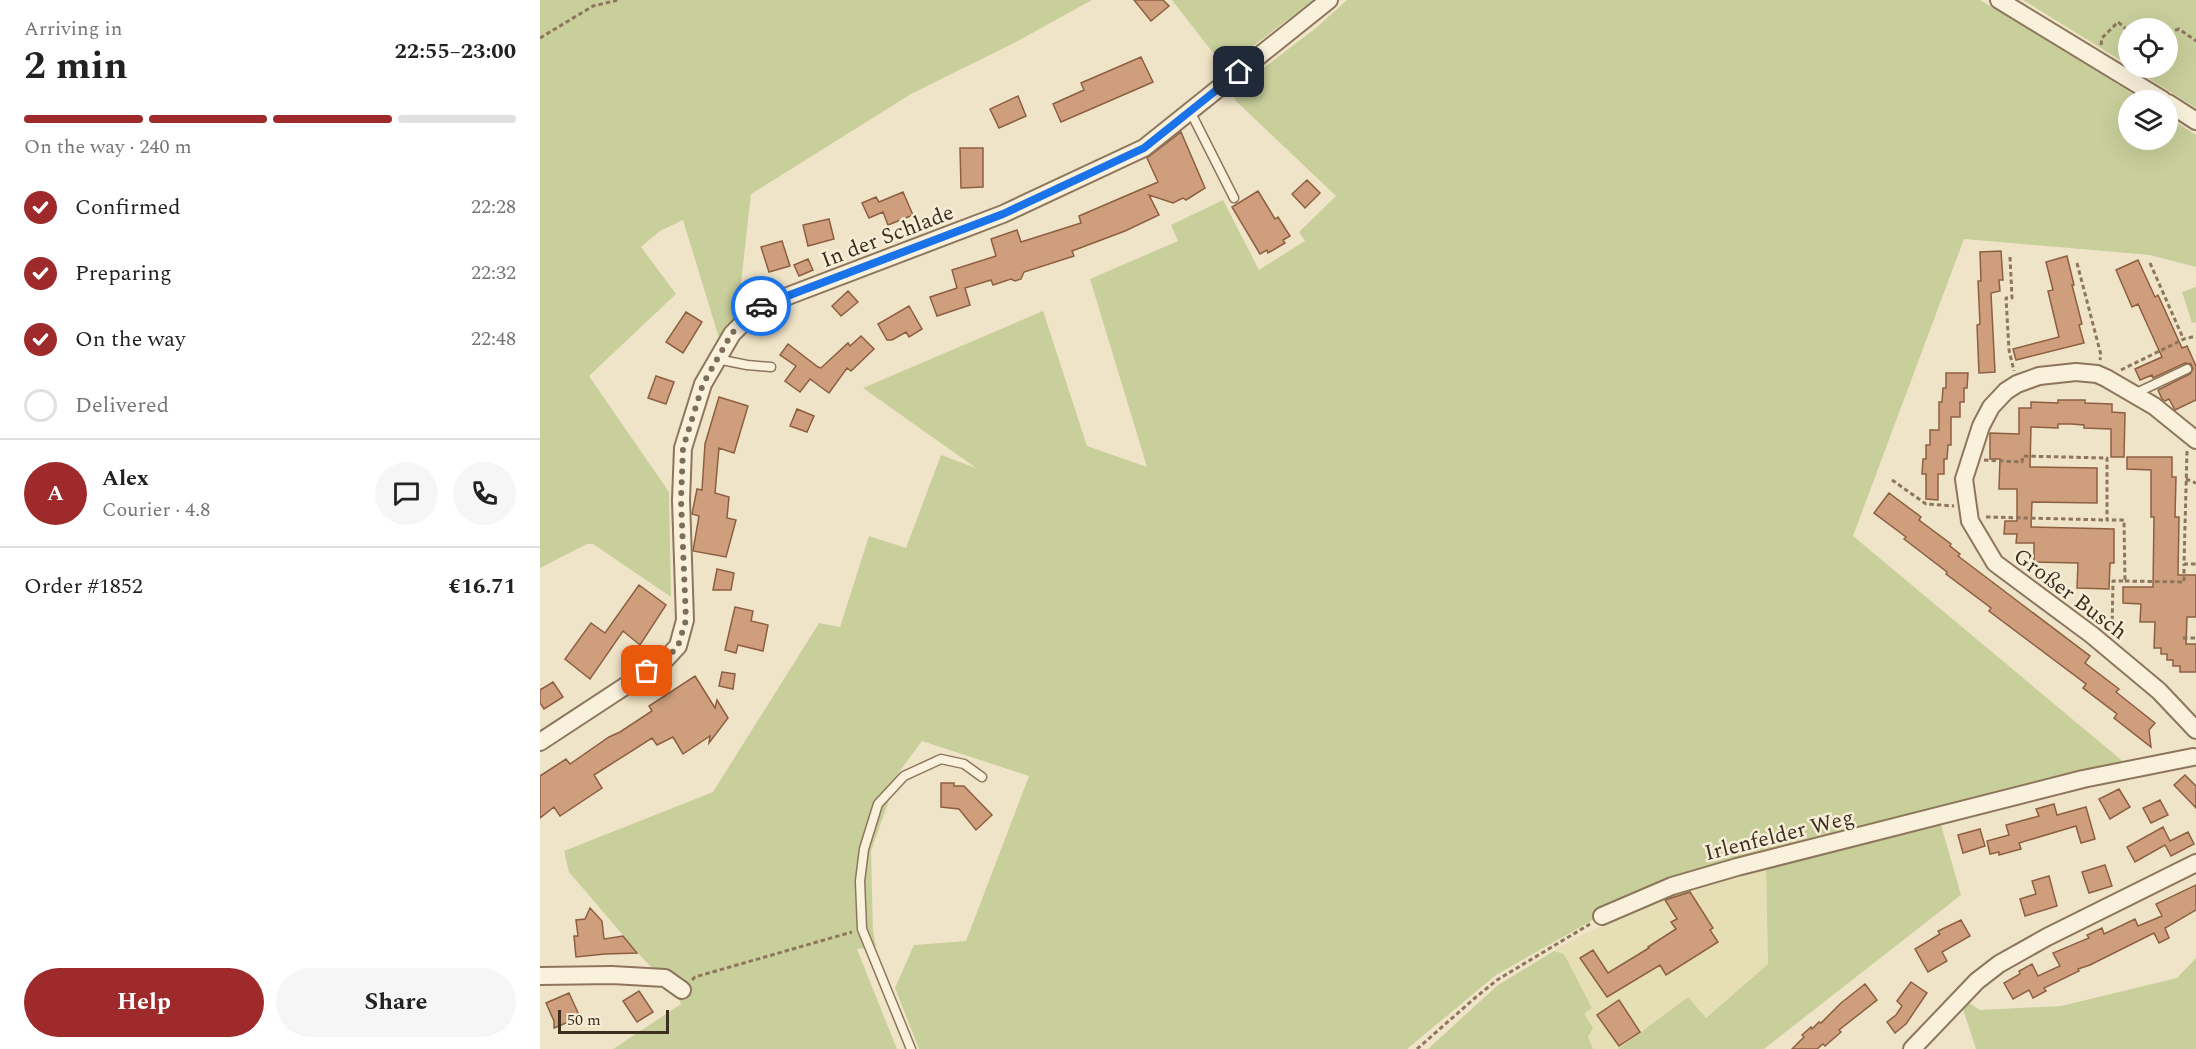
<!DOCTYPE html>
<meta charset="utf-8">
<style>
body{margin:0;font-family:Spectral,serif;background:#f6f6f6;color:#222;height:100vh;display:flex;flex-direction:column;font-size:22px;white-space:nowrap}
*{box-sizing:border-box;margin:0}
p{font-size:20px;color:#767676}
.icon{flex:none;width:33px;height:33px;fill:none;stroke:currentColor;stroke-width:2;stroke-linecap:round;stroke-linejoin:round}
.map{position:relative;flex:1;overflow:hidden}
.sheet{display:flex;flex-direction:column;background:#fff;width:540px}
.sheet>*{flex:none}
.controls{position:absolute;left:1578px;top:18px;display:grid;gap:12px}
.controls a{display:grid;place-items:center;width:60px;height:60px;border-radius:50%;background:#fff;box-shadow:0 6px 24px #0002;font-size:30px}
.scale{position:absolute;left:18px;bottom:15px;width:111px;box-sizing:border-box;padding-left:6px;border:3px solid #3d2e20;border-top:0;font-size:16px;line-height:21px;white-space:nowrap;color:#3d2e20;-webkit-text-stroke:4px #f7eed8;paint-order:stroke}
.pin{position:absolute;display:grid;place-items:center;width:51px;height:51px;color:#fff;margin:-26px;border-radius:12px;box-shadow:0 3px 9px #0006}
.courier{position:absolute;display:grid;place-items:center;width:60px;height:60px;margin:-30px;border:4px solid #1a73e8;border-radius:50%;background:#fff;color:#222;box-shadow:0 2px 8px #0007}
.summary em{font-style:normal;font-weight:700}
.summary div{display:flex;flex-direction:column-reverse}
.summary{display:flex;align-items:center;justify-content:space-between;height:102px;padding:0 24px}
h1{font-size:39px;font-weight:700;line-height:45px}
.bar{display:grid;grid-template-columns:repeat(4,1fr);gap:9px 6px;align-content:center;height:72px;padding:0 24px}
.bar i{height:8px;border-radius:4px;background:#e0e0e0}
.bar .current{background:#9e2a2b}
.bar p{grid-column:span 4}
.line{display:flex;align-items:center;gap:15px;padding:0 24px;border-top:2px solid #e0e0e0}
.line div{flex:1}
.round{display:grid;place-items:center;flex:none;width:63px;height:63px;border-radius:32px;background:#f6f6f6}
ol{padding:0 24px;list-style:none}
li{display:flex;align-items:center;gap:18px;height:66px}
li p{margin-inline-start:auto}
li .icon{padding:6px;border-radius:50%;background:#9e2a2b;color:#fff;stroke-width:4}
li:last-child{color:#767676}
li i{width:33px;height:33px;border:3px solid #e0e0e0;border-radius:50%}
.primary-button{display:flex;gap:12px;margin-top:auto;padding:12px 24px}
.primary-button a{flex:1;height:69px;border-radius:36px;background:#9e2a2b;color:#fff;font-size:24px;font-weight:700;line-height:69px;text-align:center}
.primary-button a+a{background:#f6f6f6;color:#222}
main{display:flex;flex:1;min-height:0}
.map>svg:first-child{display:block}
.farmland{fill:#e6deb5}
.green{fill:#c9cf9b}
.building{fill:#cf9f7d;stroke:#8d5f41;stroke-width:1.5}
.lines{fill:none;stroke-linecap:round;stroke-linejoin:round}
.service-casing{stroke:#8d765c;stroke-width:11}
.minor-casing{stroke:#8d765c;stroke-width:20}
.path{stroke:#8d765c;stroke-width:3;stroke-dasharray:4.5 3;stroke-linecap:butt}
.service{stroke:#faf1dc;stroke-width:8}
.minor{stroke:#faf1dc;stroke-width:16}
.done{stroke:#7c6e5b;stroke-width:6;stroke-dasharray:0 10.8}
.route{stroke:#1a73e8;stroke-width:8}
.labels{text-anchor:middle;stroke-width:5;stroke-linejoin:round;paint-order:stroke}
.street-label{font-size:22px;fill:#3d2e20;stroke:#f7eed8}
</style>
<main>
<section class="sheet">
<div class="summary"><div><h1>2 min</h1><p>Arriving in</p></div><em>22:55–23:00</em></div>
<div class="bar"><i class="current"></i><i class="current"></i><i class="current"></i><i></i><p>On the way · 240 m</p></div>
<ol>
<li><svg class="icon" aria-label="check" viewBox="0 0 24 24"><path d="M5 12l5 5 9-10"/></svg>Confirmed<p>22:28</p></li>
<li><svg class="icon" aria-label="check" viewBox="0 0 24 24"><path d="M5 12l5 5 9-10"/></svg>Preparing<p>22:32</p></li>
<li><svg class="icon" aria-label="check" viewBox="0 0 24 24"><path d="M5 12l5 5 9-10"/></svg>On the way<p>22:48</p></li>
<li><i></i>Delivered</li>
</ol>
<div class="line" style="height:108px"><b class="round" style="background:#9e2a2b;color:#fff">A</b><div><b>Alex</b><p>Courier · 4.8</p></div><a class="round"><svg class="icon" aria-label="chat" viewBox="0 0 24 24"><path d="M4 5h16v11H9l-5 4z"/></svg></a><a class="round"><svg class="icon" aria-label="phone" viewBox="0 0 24 24"><path d="M5 4h4l2 5-3 2q2 4 5 5l2-3 5 2v4C11 20 4 13 5 4z"/></svg></a></div>
<div class="line" style="height:78px"><div>Order #1852</div><b>€16.71</b></div>
<div class="primary-button"><a>Help</a><a>Share</a></div>
</section>
<div class="map">
<svg width="1656" height="1049" viewBox="0 0 1656 1049">
<rect width="100%" height="100%" fill="#f0e4c8"/>
<!-- farmland -->
<path class="farmland" d="M1226,867l2,97 -63,54 -18,-21 -69,52h-25l-5,-12 -4,-23 8,-6 -28,-54 -10,-3 22,-13 110,-52z"/>
<!-- green -->
<path class="green" d="M0,0h552l-78,43 -103,51 -160,100 -14,125 -18,19 -36,-118 -23,11 -19,16 35,47 -87,82 80,116 2,105 -78,-53h-6l-47,24z
M632,0h141l-91,70 -5,-12z
M807,0h633l49,28 113,72h-14v40h40v-23l28,18v132l-46,-12 -186,-16 -111,297 272,227 -497,137 -132,75 -89,74h-488l-24,-61 19,-43 52,-4 63,-165 -107,-35 -23,31 -28,79 2,79 3,17 -19,2 40,100h-284l68,-45 -7,-16 -28,-26 -77,-90 -5,-21 149,-59 106,-169 21,4 29,-91 37,12 35,-93 35,13 -113,-80 180,-77 44,135 60,21 -57,-188 88,-38 -7,-16 52,-25 36,70 46,-29 -6,-9 37,-36 -101,-96 -3,-8 84,-64z
M1483,0h173v108l-64,-40h36v-40h-40v37z
M1656,287v35l-4,1 -10,-31z
M1400,821l21,74 -197,154h-146l70,-52 18,21 62,-54 -2,-97z
M1014,951l10,3 28,54 -8,6 9,14 -5,9 5,12h-165l70,-64z
M1656,958v91h-220l-13,-40 6,-6 11,7 81,-4 116,-28z"/>
<!-- building -->
<path class="building" d="M594,0h29l6,6 -18,15z
M601,57l12,25 -92,40 -8,-18 31,-14 -3,-7z
M478,96l8,20 -27,12 -9,-19z
M641,132l24,56 -19,12 -3,-2 -10,5 -24,-8 10,20 -34,16 -53,20 2,5 -50,16 -3,7 -6,2 -4,-2 -18,6 -2,-5 -26,8 5,17 -33,11 -7,-19 27,-9 -5,-18 44,-14 -5,-17 26,-9 4,12 60,-19 -2,-7 79,-34 -11,-24z
M420,148h23v39l-22,1z
M767,180l13,13 -15,15 -13,-14z
M718,191l17,28 3,-2 12,19 -7,4 2,3 -17,10 -1,-3 -7,4 -28,-47z
M363,192l10,23 -25,10 -5,-13 -14,6 -7,-15 14,-6 3,5z
M289,219l5,20 -26,7 -5,-21z
M242,241l8,25 -21,6 -8,-25z
M1461,251l2,29h-4l1,11 -9,2 4,79 -16,1 -2,-48 3,-1 -2,-43h3l-1,-29z
M1527,256l7,29h-2l10,39 -3,1 5,18 -68,17 -3,-11 46,-12 -11,-46 5,-1 -7,-28z
M268,259l5,11 -14,6 -5,-11z
M1598,260l17,37 3,-2 24,53 5,-2 9,20v34l-21,10 -6,-11 -4,2 -3,-2 -4,-9 32,-16 3,-5 -2,-5 -6,-1 -32,15 -1,-3 -12,5 -5,-11 27,-12 -24,-53 -6,3 -16,-37z
M308,291l10,11 -17,14 -9,-10z
M369,306l13,23 -13,8 -3,-5 -14,8h-5l-9,-16z
M146,312l16,10 -19,31 -17,-11z
M321,336l13,13 -23,22 -4,-3 -18,25 -19,-14 -10,13 -15,-11 11,-15 -16,-11 8,-11 30,23 3,1 27,-25 2,3z
M1406,373h22l-1,15h-3v14h-4v15h-9v28h-3l-1,14h-3v15h-6v26l-12,-1v-25h-4l1,-15h3v-14h4v-15h9v-28h3l1,-14h3z
M116,376l18,6 -8,22 -18,-6z
M179,397l29,9 -14,47 -15,-5 -4,45 14,4 -2,21 9,2 -10,37 -33,-6 6,-35 -7,-2 5,-25 5,1 3,-46z
M1518,400h27v3l27,1v8l13,1 -1,44h-13v-28l-27,-1v-3l-13,-1h-13v4l-27,-1 -1,40 67,1v35l-65,-1 -1,25 83,2v34h-4l-1,26 -32,-1 1,-25 -44,-1v-19h-18l1,-9h-13l1,-13h12v-32h-18l1,-30h-10v-26l29,1v-26h12v-6l27,1z
M257,409l17,7 -7,16 -17,-6z
M1587,457h45v20h4l-1,40h4l-1,58h18v42h-9l-1,27h10v28h-16v-6h-7v-6h-6v-6h-6v-6h-7l1,-26h-15l1,-18 -18,-1v-16h30l1,-70h-3v-47l-24,-1z
M1349,493l32,24 -2,3 32,24 -1,2 10,8 -2,2 132,100 -5,7 34,26 -3,3 39,31 -6,7 2,17 -37,-29 3,-4 -34,-26 3,-4 -97,-73 2,-3 -45,-34 1,-2 -43,-33 2,-2 -32,-24z
M177,569l17,4 -3,17h-18z
M99,585l27,20 -26,40 -17,-14 -33,48 -25,-20 26,-36 14,10z
M195,607l18,4 -2,10 17,4 -5,26 -25,-6 -2,8 -11,-3z
M182,672l13,2 -2,15 -14,-3z
M155,676l20,32 2,-8 11,18 -19,25 1,-7 -27,18 -10,-17 -16,8 -5,-7 -58,37 8,13 -42,28 -6,-9 -14,11v-42l26,-17 4,5 39,-27 11,-5 32,-21 -3,-5z
M13,682l10,15 -19,12 -4,-6v-13z
M1645,775l11,11v22l-22,-23z
M401,783h13v3h10l28,29 -16,15 -17,-21 -18,-2z
M1579,789l11,18 -20,12 -11,-20z
M1620,800l8,15 -17,8 -8,-15z
M1514,804l3,11 29,-8 9,32 -14,4 -5,-17 -57,17 2,6 -22,6v-3l-9,2 -3,-13 22,-6 -3,-10 33,-9 -3,-7z
M1623,827l7,14 18,-9 6,12 -23,12 -6,-11 -30,17 -8,-15z
M1440,829l5,17 -22,7 -5,-18z
M1565,865l7,21 -23,7 -7,-21z
M1509,876l8,30 -32,10 -5,-17 16,-5 -4,-13z
M1656,885v25l-31,18 4,10 -10,5 -5,-10 -64,32 -12,4 1,2 -35,17 2,3 -13,7 -4,-8 -16,9 -9,-16 16,-9 -1,-3 13,-7 6,12 22,-10 -7,-13 36,-15 -2,-3 15,-7 2,6 31,-15 3,7 24,-10 -6,-12z
M1150,892l23,36 -3,2 8,12 -52,33 -6,-10 -53,32 -27,-39 13,-8 15,23 41,-25 -1,-1 28,-18 -5,-7 6,-3 -12,-19z
M50,908l12,13 2,18 19,-3 14,17 -32,1 -29,3 -2,-21h4l-2,-16 9,-1z
M1421,920l9,16 -28,16 5,9 -19,11 -13,-23 25,-15 -2,-3z
M1371,982l16,11 -21,31 -11,9 -8,-11 9,-7 6,-9 -5,-5z
M1325,984l12,16 -38,30 2,2 -16,14 -2,-2 -6,5h-25l12,-12 -2,-2 9,-8 1,2 7,-7 2,1 20,-20z
M99,991l14,21 -16,10 -14,-21z
M29,993l11,24 -26,11v-7l-8,-18z
M1079,1000l21,32 -21,14 -22,-31z"/>
<g class="lines">
<defs>
<path id="service" d="M650,111l44,87
M177,359l30,6 24,2
M1594,394l53,-25
M371,1049l-49,-120 -2,-48 4,-32 14,-45 26,-28 37,-17 23,5 18,13"/>
<path id="minor" d="M1459,0l164,100
M1628,103l28,18
M1656,440l-42,-34 -48,-28 -9,-4 -21,-2 -37,4 -22,8 -11,7 -15,16 -10,19 -17,53 6,42 25,42 97,72 67,56 37,39
M0,742l125,-82 13,-14 7,-26 -4,-120 2,-52 20,-64 29,-50 27,-27 244,-93 141,-66 185,-148
M1062,916l70,-30 65,-19 346,-88 110,-22
M0,976l72,-1 53,3 17,12
M1372,1049l65,-68 22,-17 48,-27 149,-74"/>
</defs>
<!-- service casing -->
<use href="#service" class="service-casing"/>
<!-- minor casing -->
<use href="#minor" class="minor-casing"/>
<!-- path -->
<path class="path" d="M1628,33l11,-4 17,12
M0,38l53,-32 25,-6
M1561,45l1,-7 16,-16 10,9
M1470,257l2,41h-6l3,52 5,21
M1537,263l24,92 -1,5
M1610,263l33,75
M1581,370l63,-31 12,-3
M1647,451l-3,113h12
M1444,460l38,2 1,-6 84,2v62h17l1,61h-12l-1,49
M1646,479l10,4
M1352,480l34,24 28,2
M1446,517l121,3
M1585,581l59,1v-18
M1643,638h13
M152,980l3,-3 157,-45
M877,1049l59,-52 21,-17 93,-56"/>
<!-- service -->
<use href="#service" class="service"/>
<!-- minor -->
<use href="#minor" class="minor"/>
</g>
<g class="lines">
<!-- done -->
<path class="done" d="M107,671l18,-11 13,-14 8,-26 -5,-120 2,-52 20,-64 29,-51 29,-27"/>
<!-- route -->
<path class="route" d="M221,306l242,-92 141,-66 95,-76"/>
</g>
<g class="labels">
<!-- street labels -->
<g class="street-label">
<text transform="translate(347 235) rotate(-21)" y="8">In der Schlade</text>
<text transform="translate(1531 593) rotate(37)" y="8">Großer Busch</text>
<text transform="translate(1239 834) rotate(-14)" y="8">Irlenfelder Weg</text>
</g>
</g>
</svg>
<div class="controls">
<a><svg class="icon" aria-label="locate" viewBox="0 0 24 24"><circle cx="12" cy="12" r="6"/><path d="M12 2v4M12 18v4M2 12h4M18 12h4"/></svg></a>
<a><svg class="icon" aria-label="layers" viewBox="0 0 24 24"><path d="M12 4l9 5-9 5-9-5zM3 14l9 5 9-5"/></svg></a>
</div>
<div class="scale">50 m</div>
<div class="pin" style="left:107px;top:671px;background:#ea580c"><svg class="icon" aria-label="bag" viewBox="0 0 24 24"><path d="M5 8h14l-1 12H6zM9 8a3 3 0 0 1 6 0"/></svg></div>
<div class="pin" style="left:699px;top:72px;background:#1f2937"><svg class="icon" aria-label="home" viewBox="0 0 24 24"><path d="M3 11l9-7 9 7M6 9v11h12V9"/></svg></div>
<div class="courier" style="left:221px;top:306px"><svg class="icon" aria-label="car" viewBox="0 0 24 24"><path d="M5 17H2v-5l4-1 3-4h7l3 4 3 1v5h-3M9 17h6M6 11h13"/><circle cx="7" cy="17" r="2"/><circle cx="17" cy="17" r="2"/></svg></div>
</div>
</main>
